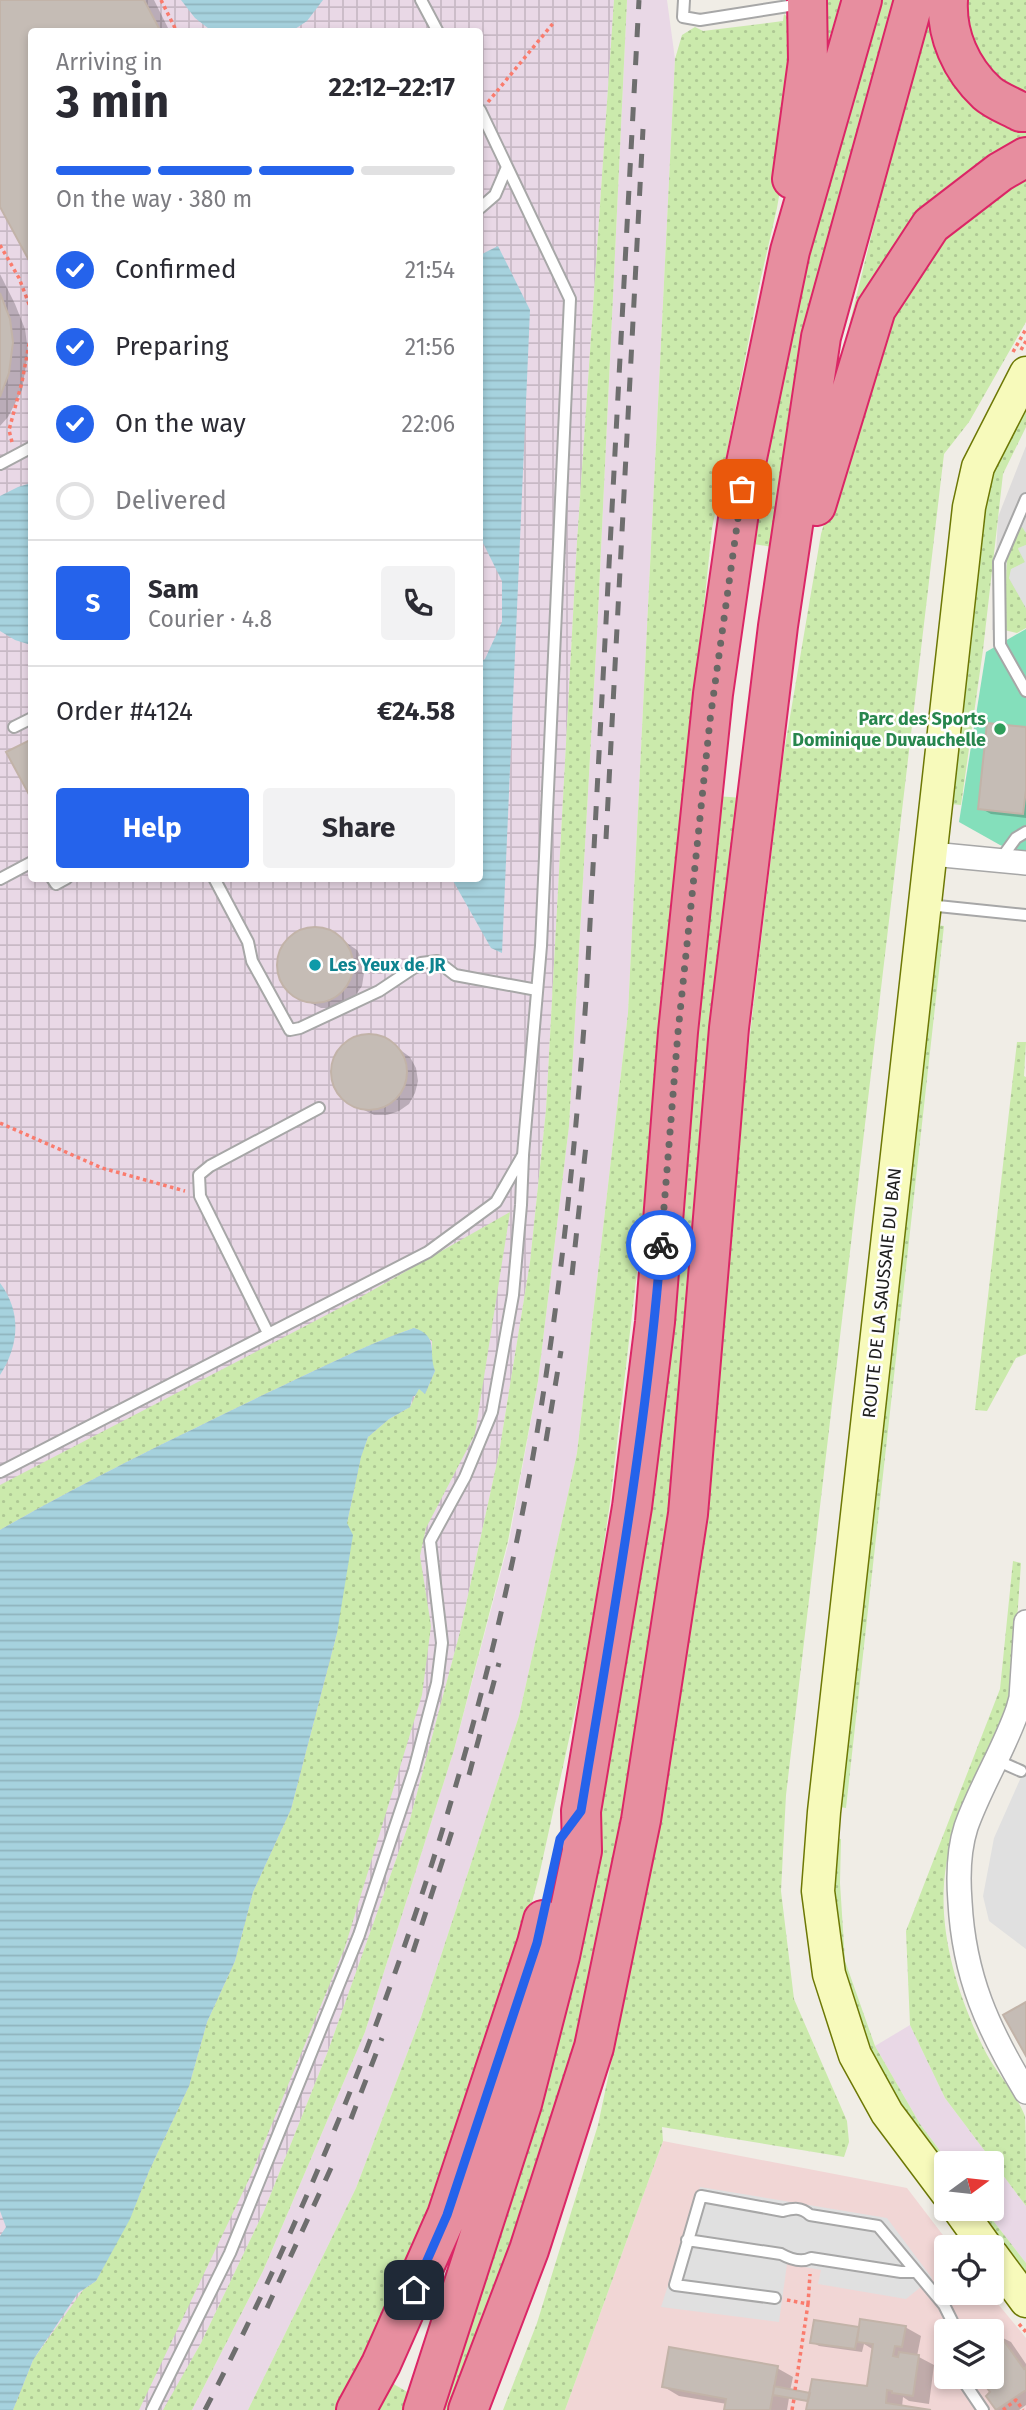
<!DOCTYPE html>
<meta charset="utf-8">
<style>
body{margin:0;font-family:"Fira Sans",sans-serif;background:#f2f2f3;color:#2b2b33;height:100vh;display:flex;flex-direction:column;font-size:26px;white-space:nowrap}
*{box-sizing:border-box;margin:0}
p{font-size:23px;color:#7c7c81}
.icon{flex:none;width:38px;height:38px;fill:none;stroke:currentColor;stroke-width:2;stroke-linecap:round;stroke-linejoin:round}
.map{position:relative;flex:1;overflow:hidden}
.panel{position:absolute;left:28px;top:28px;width:455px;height:854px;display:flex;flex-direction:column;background:#fff;border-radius:7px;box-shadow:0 4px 10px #0003}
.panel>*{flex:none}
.needle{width:46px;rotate:75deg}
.fabs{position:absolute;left:934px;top:2151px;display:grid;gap:14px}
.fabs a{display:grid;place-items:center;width:70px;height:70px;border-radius:7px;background:#fff;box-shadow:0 4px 10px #0003;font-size:35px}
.pin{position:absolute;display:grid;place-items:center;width:60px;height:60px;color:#fff;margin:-30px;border-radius:14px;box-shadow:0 4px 10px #0006}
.courier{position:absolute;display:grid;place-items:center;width:70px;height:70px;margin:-35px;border:5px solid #2563eb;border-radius:50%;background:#fff;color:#222;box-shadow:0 2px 9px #0007}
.summary em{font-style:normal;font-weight:700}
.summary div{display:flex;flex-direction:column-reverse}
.summary{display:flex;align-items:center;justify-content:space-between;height:119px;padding:0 28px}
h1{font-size:46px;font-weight:700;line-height:52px}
.bar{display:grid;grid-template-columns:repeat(4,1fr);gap:10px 7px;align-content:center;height:84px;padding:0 28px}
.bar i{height:9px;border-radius:5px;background:#e1e1e2}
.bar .selected{background:#2563eb}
.bar p{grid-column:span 4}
.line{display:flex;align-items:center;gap:18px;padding:0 28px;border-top:2px solid #e1e1e2}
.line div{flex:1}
.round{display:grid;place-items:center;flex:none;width:74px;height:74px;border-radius:7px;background:#f2f2f3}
ol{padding:0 28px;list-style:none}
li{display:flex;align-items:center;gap:21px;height:77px}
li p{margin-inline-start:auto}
li .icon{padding:7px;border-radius:50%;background:#2563eb;color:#fff;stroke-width:4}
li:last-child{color:#7c7c81}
li i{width:38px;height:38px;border:4px solid #e1e1e2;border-radius:50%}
.button{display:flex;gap:14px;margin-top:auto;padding:14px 28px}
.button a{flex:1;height:80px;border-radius:7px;background:#2563eb;color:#fff;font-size:28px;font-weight:700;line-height:80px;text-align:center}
.button a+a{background:#f2f2f3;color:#2b2b33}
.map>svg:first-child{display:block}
.residential{fill:#dedcdc}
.commercial{fill:#f1d6d5;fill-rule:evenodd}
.industrial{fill:url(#industrial-grid);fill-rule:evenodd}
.railway{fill:#e9d8e6}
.grass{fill:url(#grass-dots)}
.pitch{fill:#84dfbb}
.parking{fill:#e0e0e0}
.water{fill:url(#water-rules)}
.shadow{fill:#0003}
.building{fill:#c5bcb5;stroke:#c2b3a8;stroke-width:2}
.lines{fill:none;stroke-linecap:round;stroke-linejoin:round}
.lane-casing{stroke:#a7a7a7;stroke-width:14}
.street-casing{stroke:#a7a7a7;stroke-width:26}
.secondary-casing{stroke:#6d7805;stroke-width:35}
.highway-casing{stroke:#db2666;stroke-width:42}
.path{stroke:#fa7b6d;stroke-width:3.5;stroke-dasharray:3.5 3.5;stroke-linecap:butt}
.lane{stroke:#fff;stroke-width:10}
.street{stroke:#fff;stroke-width:23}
.secondary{stroke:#f7fabb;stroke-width:32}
.highway{stroke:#e78e9f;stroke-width:38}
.rail{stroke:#6e6e6e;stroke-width:5;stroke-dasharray:14 14;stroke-linecap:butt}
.done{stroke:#696865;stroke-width:7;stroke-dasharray:0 12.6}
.route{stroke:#2563eb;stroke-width:9}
.leisure-dot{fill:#2e9e5b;stroke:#fff;stroke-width:2.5}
.culture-dot{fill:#0f9aa8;stroke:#fff;stroke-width:2.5}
.labels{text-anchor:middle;stroke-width:5;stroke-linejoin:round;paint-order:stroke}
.leisure-label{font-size:18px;font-weight:bold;fill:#27864d;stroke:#fff;text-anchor:end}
.culture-label{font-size:18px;font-weight:bold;fill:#0d838f;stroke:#fff;text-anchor:start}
.street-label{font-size:18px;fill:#202020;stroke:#fff}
</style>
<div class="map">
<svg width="1026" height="2410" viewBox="0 0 1026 2410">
<defs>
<pattern id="industrial-grid" width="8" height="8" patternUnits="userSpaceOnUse" patternTransform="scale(1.75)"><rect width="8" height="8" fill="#e9d8e6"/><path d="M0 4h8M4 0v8" fill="none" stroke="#c8b9c5"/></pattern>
<pattern id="grass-dots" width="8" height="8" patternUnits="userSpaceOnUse" patternTransform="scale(1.75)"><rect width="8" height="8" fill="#cbeaac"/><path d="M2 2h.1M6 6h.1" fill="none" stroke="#aec894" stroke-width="1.8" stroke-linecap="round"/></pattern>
<pattern id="water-rules" width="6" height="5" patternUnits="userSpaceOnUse" patternTransform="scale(1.75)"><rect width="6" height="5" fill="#a6d2de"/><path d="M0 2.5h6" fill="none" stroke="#8fb4be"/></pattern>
</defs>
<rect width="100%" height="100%" fill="#f0ede6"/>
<!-- residential -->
<path class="residential" d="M1026,446v178l-11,6h-23l6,-113z"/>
<!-- commercial -->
<path class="commercial" d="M663,2141l244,47 45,59h-5v45l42,1 37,45v72h-461zM947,2331h45v45h-45z"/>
<!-- industrial -->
<path class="industrial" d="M0,0h614l-37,542 -31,568 -16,152 -31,191 -39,179 -51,191 -81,228 -64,160 -63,132 -37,67h-164zM32,32h448v846h-448z"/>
<!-- railway -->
<path class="railway" d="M627,0h40l8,59 -47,954 -51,440 -58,263 -98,301 -65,171 -108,222h-56l71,-139 102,-239 89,-282 55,-209 29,-160 31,-255 28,-492z
M910,2025l35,73 81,108v57l-42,-54 8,-1v-45h-43l-29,-39 -45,-78z"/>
<!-- grass -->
<path class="grass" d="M614,0h13l-30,634 -28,492 -31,255 -30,160 -54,209 -89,282 -102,239 -71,139h-29l38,-67 63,-132 64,-160 81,-228 51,-191 39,-179 31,-191 16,-152 31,-568z
M821,0h20l-19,62z
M871,0h32l-125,548 -30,-5 27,-154z
M958,0h68v99l-41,-23z
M928,7l98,116v23l-48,30 -124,171 -11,3z
M784,14l15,13 -1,58 -21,123 -17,74 -48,247 -36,346 -28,303 -38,325 -23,154 -48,219 -55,206 -98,241 -49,87h-89l108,-222 65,-171 98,-301 58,-263 51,-440 47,-954 7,-24 13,-8 8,4 80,-10z
M1026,175v147l-57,100 -25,32 -158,1341 -5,96 13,108 53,122 2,21 -5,15 -182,-30 1,14 -98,269h-62l34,-87 61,-198 31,-147 38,-203 74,-664 41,-347 39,-230 57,-196 71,-108z
M1026,403v24l-23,47 -20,176 -22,155 -10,-1 26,-279 15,-57z
M1022,527l4,6v12l-8,4 7,13 -16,16 17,30v20l-9,5 -13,-3 3,-72 12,-29z
M716,796l27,2 -82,837 -95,459 -110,316h-20l109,-341z
M937,925l7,1 -98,882 -12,-2z
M1017,1042h9l-2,34 2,1v277l-10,4 -29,53 -12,-1z
M510,1212l-35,222 -49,94 -6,28 11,70 -9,69 -77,252 -95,230 -111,233h-126l20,-50 50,-70 13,-9 36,-68 17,-42 40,-85 18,-64 28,-61 18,-69 38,-83 46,-176 10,-110 14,-67 7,-19 21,-18 21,-12 9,-19 6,6 10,-23 -3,-8v-22l-18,-13c-52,18 -101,44 -151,67 -89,43 -178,86 -263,135v-45l359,-187z
M1013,1561l8,2 -9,130 -57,138c-26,71 -4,150 28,216 11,24 32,44 42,69 1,11 1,73 1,90l-81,-108 -35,-73 -4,-94 94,-242z
M831,1838l10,1 -1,44 5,78 30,85 45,78 29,39h-2v9l-39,-55 -29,-48 -16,-32 -25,-78z
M974,2209h10l42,54v15z
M390,2382l21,12 -6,16h-31z"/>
<!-- pitch -->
<path class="pitch" d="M1026,629v226l-26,-10 -41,-23 27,-170z"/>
<!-- parking -->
<path class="parking" d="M1026,545v63l-17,-30 2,-9 14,-7 -7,-14z
M1026,1766v183l-37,-28 -6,-25 11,-58z
M700,2187l187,31 45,60 -26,21 -88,-15 3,-14 -34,-6 -8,58 -118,-15z"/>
<!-- water -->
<path class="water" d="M181,0h142l-16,21 -15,10 -79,1 -18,-14z
M498,246l32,64 -28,643 -11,-5 -39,-69 28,-1v-216l5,-3 17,-37v-41l-22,-44v-282z
M31,483h1l-1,162 -16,-5 -15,-9v-135l18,-9z
M0,1283c22,29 19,63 0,92z
M414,1328c25,8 14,23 21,43l-10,23 -6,-5 -4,7h-2l-3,11 -21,12 -21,18 -7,20 -14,66 6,12 -16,98 -46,176 -38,83 -18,69 -28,61 -18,64 -40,85 -19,48 -34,62 -18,12 -45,67 -20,50h-13v-174l6,-9 -6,-16v-681c85,-49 174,-92 263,-135 50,-23 99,-49 151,-67z"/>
<!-- shadow -->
<path class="shadow" d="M0,0h154l16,32h-138l-32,171z
M0,274l15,30 10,25 3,23 -6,38 -14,27 -8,9z
M1026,729v89l-35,-4 -11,-6z
M315,928l11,2 12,7 19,13 6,11 1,12 -2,13 -7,10 -22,12h-12l-25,-12 -9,-9 -6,-11 -2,-12 2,-13 6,-9 8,-8z
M369,1035l10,2 13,7 18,13 6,11 2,13 -3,12 -6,11 -10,7 -12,4h-13l-24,-12 -10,-8 -6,-11 -2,-13 3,-12 5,-10 18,-12z
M905,2327l16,9 -4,20 17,9 -5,39 -20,-3 -6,-4 -1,10 17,3h-111l2,-8 -21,-4 -2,12h-61l1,-6 -48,-8 -15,-9 113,-19 16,9 -3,14 21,4 58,-7 5,-38 -10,-6 -2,8 -43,-6 -7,-4 46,-14z
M999,2336l12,6 15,22v41l-7,5h-21l-10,-14 5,-3 -1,-17z"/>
<!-- building -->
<path class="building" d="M0,0h144l17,32h-129v234l-32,-59z
M0,293l10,26 3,23 -4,31 -9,24z
M987,723l39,4v63l-3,24 -45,-5z
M32,739v61l-26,-48z
M277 965a38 38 0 1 1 76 0a38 38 0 1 1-76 0Z
M331 1072a38 38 0 1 1 76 0a38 38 0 1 1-76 0Z
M1026,2002v54l-23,-41z
M860,2319l46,7 -4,21 -7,-1 -2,10 5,1 1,-5 20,3 -6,41 -21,-3v-2l-5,-1 -1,13 45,7h-125l6,-31 55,7 6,-42 -16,-2z
M814,2320l45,7 -4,22 -45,-6z
M999,2334l25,35 2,-2v23l-30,20 -10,-14 4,-4 -12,-16h14v-37z
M669,2347l109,19 -8,44h-46l2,-11 -64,-12z
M774,2386l36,7 -2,8 -35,-6z"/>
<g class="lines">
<defs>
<path id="lane" d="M421,0l17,32
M684,0l-1,17 17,3 101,-16
M480,208l15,-13 12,-28
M0,464l32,-17
M1026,499l-27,63 1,83 26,46
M14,727l18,-9
M1000,860l16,-22 10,-6
M52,878l4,6 11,-6
M214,878l34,64 4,19 38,69 10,-2 79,-37 42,-28 16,-2 18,14 82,15
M0,879l32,-17
M928,905l98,10
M268,1333l-68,-137 -1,-21 11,-9 109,-58
M0,1472l428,-220 68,-50 27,-47 18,-209 29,-647 -90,-189
M996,1760l25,11
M687,2240l94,14c9,5 20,9 30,4l90,14h14
M775,2298l-100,-13 26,-89 82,15c11,-3 18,-4 27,4l68,11 66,79 8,16 1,10
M960,2376l23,34
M152,2410l78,-157 129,-318 55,-165 23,-87 5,-40 -12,-102 35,-64 27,-65 21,-117 8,-90 2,-49"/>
<path id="street" d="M932,854l94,9
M1026,1622l-5,76 -3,11c-14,41 -38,78 -52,118 -8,25 -8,50 -6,75 4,75 28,127 66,190"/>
<path id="secondary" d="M947,2193l-60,-80 -32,-58 -26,-81 -11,-83 6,-79 145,-1305 9,-40 48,-94
M958,2208l28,39
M992,2255l34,46"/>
<path id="highway" d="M948,0c-2,35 13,69 39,93 9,8 23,13 34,19h5
M792,179l16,-118 -1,-61
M816,506l60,-197 55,-84 69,-53 26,-15
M356,2410l25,-46 66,-149 90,-272 6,-23
M423,2410l99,-306 38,-148 22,-105 -1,-40 51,-304 23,-185 23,-290 35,-338 33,-231 44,-212 72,-251
M468,2410l61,-160 65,-203 47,-227 47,-306 41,-486 49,-402 43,-289 93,-337"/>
</defs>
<!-- lane casing -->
<use href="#lane" class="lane-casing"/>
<!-- street casing -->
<use href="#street" class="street-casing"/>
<!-- secondary casing -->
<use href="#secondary" class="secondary-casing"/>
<!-- highway casing -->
<use href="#highway" class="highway-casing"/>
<!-- path -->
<path class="path" d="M161,0l16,32
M488,102l67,-81
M0,245l19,33 13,34
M1021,350l5,-9
M1013,352l13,-23
M12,442l-3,-12 13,-48 10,-54
M0,1123l102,45 83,23
M787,2300l21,4 -13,86
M808,2304l2,-30
M1019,2324l7,8
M792,2410l2,-11
M1003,2410l13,-10 7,10"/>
<!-- lane -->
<use href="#lane" class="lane"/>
<!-- street -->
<use href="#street" class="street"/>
<!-- secondary -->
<use href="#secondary" class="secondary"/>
<!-- highway -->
<use href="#highway" class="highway"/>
<!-- rail -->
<path class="rail" d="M606,839l37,-710
M572,1275l15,-139
M546,1441l15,-90
M469,1775l30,-112
M413,1952l41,-127
M351,2119l31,-81
M267,2308l64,-140
M205,2410c153,-298 268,-618 327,-948 27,-154 43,-308 54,-463l53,-999"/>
</g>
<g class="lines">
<!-- done -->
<path class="done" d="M661,1245l17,-213 32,-312 32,-231"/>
<!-- route -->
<path class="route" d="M414,2290l33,-75 90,-272 23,-104 21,-28c31,-188 65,-375 80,-566"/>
</g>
<!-- markers -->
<circle class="leisure-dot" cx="1000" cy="729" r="7"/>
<circle class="culture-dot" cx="315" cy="965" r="7"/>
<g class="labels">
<!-- leisure labels -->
<g class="leisure-label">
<text x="986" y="725">Parc des Sports<tspan x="986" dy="21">Dominique Duvauchelle</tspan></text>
</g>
<!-- culture labels -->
<g class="culture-label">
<text x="329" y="971">Les Yeux de JR</text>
</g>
<!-- street labels -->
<g class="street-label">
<text transform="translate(882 1293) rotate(-84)" y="6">ROUTE DE LA SAUSSAIE DU BAN</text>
</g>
</g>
</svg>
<div class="fabs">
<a><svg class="needle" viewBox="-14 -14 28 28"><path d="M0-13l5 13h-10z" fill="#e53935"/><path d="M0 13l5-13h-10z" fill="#7c7c81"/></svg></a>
<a><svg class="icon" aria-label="locate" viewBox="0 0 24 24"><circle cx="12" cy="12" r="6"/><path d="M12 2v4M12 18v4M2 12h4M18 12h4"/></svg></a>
<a><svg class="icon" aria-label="layers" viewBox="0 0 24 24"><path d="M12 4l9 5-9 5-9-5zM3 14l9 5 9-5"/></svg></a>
</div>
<div class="pin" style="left:742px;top:489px;background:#ea580c"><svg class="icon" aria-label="bag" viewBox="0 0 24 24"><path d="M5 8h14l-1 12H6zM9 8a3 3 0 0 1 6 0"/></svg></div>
<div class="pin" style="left:414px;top:2290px;background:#1f2937"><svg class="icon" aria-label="home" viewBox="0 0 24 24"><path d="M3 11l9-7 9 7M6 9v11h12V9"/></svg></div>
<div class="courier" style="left:661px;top:1245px"><svg class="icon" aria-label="bike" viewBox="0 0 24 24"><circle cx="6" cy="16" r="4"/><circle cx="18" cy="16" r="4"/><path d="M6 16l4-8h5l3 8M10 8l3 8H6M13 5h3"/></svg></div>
<section class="panel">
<div class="summary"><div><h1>3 min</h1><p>Arriving in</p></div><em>22:12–22:17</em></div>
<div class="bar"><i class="selected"></i><i class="selected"></i><i class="selected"></i><i></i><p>On the way · 380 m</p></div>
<ol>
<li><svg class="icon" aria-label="check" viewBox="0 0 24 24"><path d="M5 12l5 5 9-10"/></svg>Confirmed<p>21:54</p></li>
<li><svg class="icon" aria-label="check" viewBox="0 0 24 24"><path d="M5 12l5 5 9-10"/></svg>Preparing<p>21:56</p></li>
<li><svg class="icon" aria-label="check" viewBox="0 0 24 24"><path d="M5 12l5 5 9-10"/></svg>On the way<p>22:06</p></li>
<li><i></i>Delivered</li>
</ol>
<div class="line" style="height:126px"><b class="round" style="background:#2563eb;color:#fff">S</b><div><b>Sam</b><p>Courier · 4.8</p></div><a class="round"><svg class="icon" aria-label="phone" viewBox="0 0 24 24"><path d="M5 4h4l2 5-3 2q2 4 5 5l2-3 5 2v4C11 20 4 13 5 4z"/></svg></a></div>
<div class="line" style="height:91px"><div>Order #4124</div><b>€24.58</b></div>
<div class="button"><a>Help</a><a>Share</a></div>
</section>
</div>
